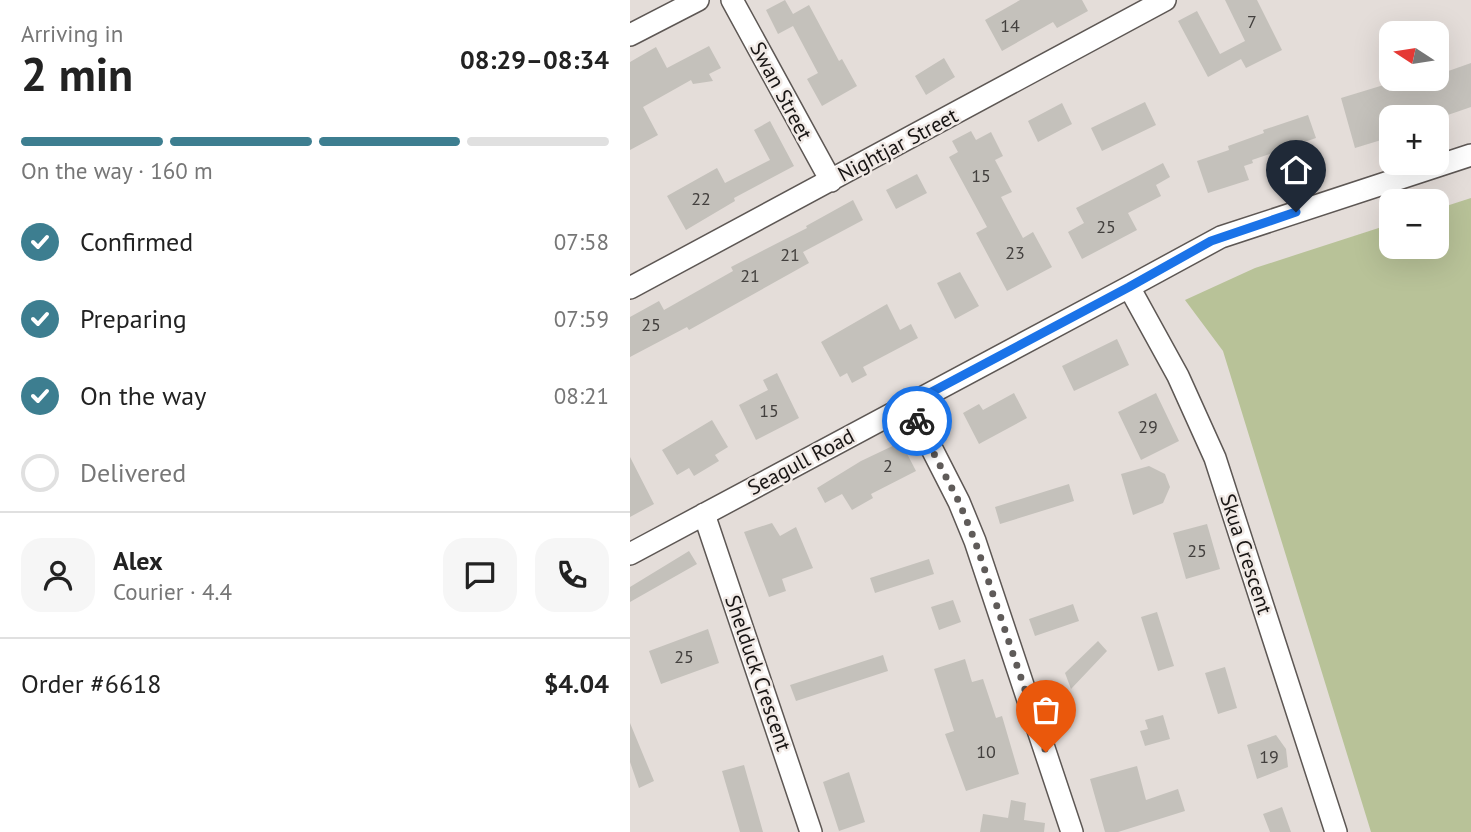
<!DOCTYPE html>
<meta charset="utf-8">
<style>
body{margin:0;font-family:"PT Sans",sans-serif;background:#f6f6f6;color:#222;height:100vh;display:flex;flex-direction:column;font-size:26px;white-space:nowrap}
*{box-sizing:border-box;margin:0}
p{font-size:23px;color:#767676}
.icon{flex:none;width:38px;height:38px;fill:none;stroke:currentColor;stroke-width:2;stroke-linecap:round;stroke-linejoin:round}
.map{position:relative;flex:1;overflow:hidden}
.side{display:flex;flex-direction:column;background:#fff;width:630px}
.side>*{flex:none}
.needle{width:46px;rotate:282deg}
.buttons{position:absolute;left:749px;top:21px;display:grid;gap:14px}
.buttons a{display:grid;place-items:center;width:70px;height:70px;border-radius:14px;background:#fff;box-shadow:0 7px 28px #0002;font-size:35px}
.pin{position:absolute;display:grid;place-items:center;width:60px;height:60px;color:#fff;margin:-72px -30px;border-radius:50% 50% 50% 0;rotate:-45deg;box-shadow:0 0 7px #0007}
.pin .icon{rotate:45deg}
.courier{position:absolute;display:grid;place-items:center;width:70px;height:70px;margin:-35px;border:5px solid #1a73e8;border-radius:50%;background:#fff;color:#222;box-shadow:0 2px 9px #0007}
.summary em{font-style:normal;font-weight:800}
.summary div{display:flex;flex-direction:column-reverse}
.summary{display:flex;align-items:center;justify-content:space-between;height:119px;padding:0 21px}
h1{font-size:46px;font-weight:800;line-height:52px}
.bar{display:grid;grid-template-columns:repeat(4,1fr);gap:10px 7px;align-content:center;height:84px;padding:0 21px}
.bar i{height:9px;border-radius:5px;background:#e0e0e0}
.bar .selected{background:#3d7e90}
.bar p{grid-column:span 4}
.line{display:flex;align-items:center;gap:18px;padding:0 21px;border-top:2px solid #e0e0e0}
.line div{flex:1}
.round{display:grid;place-items:center;flex:none;width:74px;height:74px;border-radius:21px;background:#f6f6f6}
ol{padding:0 21px;list-style:none}
li{display:flex;align-items:center;gap:21px;height:77px}
li p{margin-inline-start:auto}
li .icon{padding:7px;border-radius:50%;background:#3d7e90;color:#fff;stroke-width:4}
li:last-child{color:#767676}
li i{width:38px;height:38px;border:4px solid #e0e0e0;border-radius:50%}
main{display:flex;flex:1;min-height:0}
.map>svg:first-child{display:block}
.green{fill:#b8c298}
.building{fill:#c4c1bb}
.lines{fill:none;stroke-linecap:round;stroke-linejoin:round}
.street-casing{stroke:#5d5754;stroke-width:24}
.street{stroke:#fff;stroke-width:21}
.done{stroke:#5f5b59;stroke-width:7;stroke-dasharray:0 12.6}
.route{stroke:#1a73e8;stroke-width:9}
.labels{text-anchor:middle;stroke-width:5;stroke-linejoin:round;paint-order:stroke}
.number-label{font-size:18px;fill:#43403e}
.street-label{font-size:21px;fill:#181514;stroke:#f1eae6}
</style>
<main>
<section class="side">
<div class="summary"><div><h1>2 min</h1><p>Arriving in</p></div><em>08:29–08:34</em></div>
<div class="bar"><i class="selected"></i><i class="selected"></i><i class="selected"></i><i></i><p>On the way · 160 m</p></div>
<ol>
<li><svg class="icon" aria-label="check" viewBox="0 0 24 24"><path d="M5 12l5 5 9-10"/></svg>Confirmed<p>07:58</p></li>
<li><svg class="icon" aria-label="check" viewBox="0 0 24 24"><path d="M5 12l5 5 9-10"/></svg>Preparing<p>07:59</p></li>
<li><svg class="icon" aria-label="check" viewBox="0 0 24 24"><path d="M5 12l5 5 9-10"/></svg>On the way<p>08:21</p></li>
<li><i></i>Delivered</li>
</ol>
<div class="line" style="height:126px"><a class="round"><svg class="icon" aria-label="person" viewBox="0 0 24 24"><circle cx="12" cy="8" r="4"/><path d="M4 21q1-7 8-7t8 7"/></svg></a><div><b>Alex</b><p>Courier · 4.4</p></div><a class="round"><svg class="icon" aria-label="chat" viewBox="0 0 24 24"><path d="M4 5h16v11H9l-5 4z"/></svg></a><a class="round"><svg class="icon" aria-label="phone" viewBox="0 0 24 24"><path d="M5 4h4l2 5-3 2q2 4 5 5l2-3 5 2v4C11 20 4 13 5 4z"/></svg></a></div>
<div class="line" style="height:91px"><div>Order #6618</div><b>$4.04</b></div>
</section>
<div class="map">
<svg width="841" height="832" viewBox="0 0 841 832">
<rect width="100%" height="100%" fill="#e4ddd9"/>
<!-- green -->
<path class="green" d="M841,198v634h-100l-148,-481 -38,-51 70,-32 136,-44v23h46v-38z"/>
<!-- building -->
<path class="building" d="M155,0l8,14 16,-9 30,56 3,-2 15,27 -35,20 -15,-27 11,-6 -25,-47 -15,8 -12,-24z
M390,0h62l6,11 -31,17 -4,-6 -51,29 -17,-31z
M595,0h32l25,50 -36,18 -5,-9 -33,18 -30,-56 19,-10 23,43 25,-13z
M79,46l12,22 -12,6 4,7 -20,3 -2,-4 -48,27 15,28 -28,15v-88l26,-15 11,21z
M314,58l11,19 -29,18 -11,-19z
M841,63v44l-29,10h-51v20l-36,11 -14,-50 46,-14 2,7 37,-12h11v-4z
M515,102l11,23 -54,26 -11,-23z
M432,103l10,21 -34,18 -10,-21z
M678,115l8,23 -64,22 1,3 -9,3 5,14 -41,13 -11,-32 32,-11 -1,-4 36,-13 -1,-3z
M140,121l24,45 -60,32 1,3 -49,29 -19,-34 50,-28 8,15 45,-23 -16,-30z
M341,131l5,9 15,-8 12,24 -8,4 17,32 -11,5 22,41 10,-6 19,35 -45,24 -31,-58 11,-6 -38,-70 9,-5 -6,-11z
M533,163l7,14 -14,8 5,11 -33,17 9,17 -55,29 -14,-27 16,-9 -8,-15z
M287,174l10,19 -31,16 -10,-19z
M223,200l10,20 -60,32 6,11 -120,67 -2,-3 -57,30v-40l29,-16 5,9 69,-39 -2,-4 76,-39 -1,-2z
M330,272l19,34 -24,13 -18,-36z
M257,304l13,26 11,-6 7,14 -55,29 4,8 -15,8 -5,-10 -7,4 -19,-35z
M487,339l12,26 -55,26 -12,-25z
M147,373l22,45 -43,22 -17,-35 29,-15 -5,-10z
M384,393l13,25 -48,26 -16,-31 16,-9 4,6z
M526,393l23,48 -38,19 -23,-48z
M82,420l16,27 -13,8 4,6 -25,15 -5,-8 -12,7 -15,-25z
M271,442l15,29 -45,23 2,4 -21,12 -10,-16 -17,9 -8,-15 44,-27z
M0,457l24,47 -24,13z
M519,466l16,8 5,13 -7,16 -30,12 -12,-41z
M439,484l5,17 -74,23 -5,-17z
M142,523l8,13 16,-9 17,41 -31,11 4,12 -17,6 -25,-65z
M577,524l13,45 -34,10 -13,-46z
M59,551l8,13 -67,38v-15z
M299,559l5,15 -59,19 -5,-15z
M323,600l8,22 -22,8 -8,-23z
M443,604l6,17 -44,15 -6,-17z
M527,612l17,54 -16,5 -17,-54z
M78,629l11,34 -58,21 -12,-33z
M468,641l9,10 -36,38 -6,-16z
M253,655l5,16 -92,30 -6,-16z
M335,659l7,23 11,-3 13,39 6,-2 17,58 -53,17 -21,-57 9,-3 -20,-62z
M595,667l12,41 -19,6 -13,-41z
M533,715l7,24 -25,7 -5,-15 8,-2 -3,-9z
M0,723l24,58 -15,7 -9,-26z
M646,735l10,14 2,18 -31,12 -10,-34z
M114,765l19,67h-23l-18,-61z
M507,766l9,34 32,-11 7,22 -67,21h-13l-15,-53z
M219,772l16,50 -26,9 -16,-49z
M381,800l15,3 -2,17 21,3 -1,9h-64l3,-18 25,4z
M652,807l9,25h-21l-7,-18z"/>
<g class="lines">
<defs>
<path id="street" d="M102,0l99,181
M0,35l68,-35
M499,287l49,89 37,82 121,374
M0,288l535,-288
M279,404l50,98 16,39 97,291
M74,514l107,318
M0,554l499,-267 92,-50 250,-82"/>
</defs>
<!-- street casing -->
<use href="#street" class="street-casing"/>
<!-- street -->
<use href="#street" class="street"/>
</g>
<g class="lines">
<!-- done -->
<path class="done" d="M287,421l42,81 16,39 71,211"/>
<!-- route -->
<path class="route" d="M287,421l-8,-17 220,-117 82,-46 85,-29"/>
</g>
<g class="labels">
<!-- number labels -->
<g class="number-label">
<text x="622" y="28">7</text>
<text x="380" y="32">14</text>
<text x="351" y="182">15</text>
<text x="71" y="205">22</text>
<text x="476" y="233">25</text>
<text x="385" y="259">23</text>
<text x="160" y="261">21</text>
<text x="120" y="282">21</text>
<text x="21" y="331">25</text>
<text x="139" y="417">15</text>
<text x="518" y="433">29</text>
<text x="258" y="472">2</text>
<text x="567" y="557">25</text>
<text x="54" y="663">25</text>
<text x="356" y="758">10</text>
<text x="639" y="763">19</text>
</g>
<!-- street labels -->
<g class="street-label">
<text transform="translate(151 91) rotate(62)" y="7">Swan Street</text>
<text transform="translate(268 145) rotate(-28)" y="7">Nightjar Street</text>
<text transform="translate(171 462) rotate(-28)" y="7">Seagull Road</text>
<text transform="translate(616 554) rotate(72)" y="7">Skua Crescent</text>
<text transform="translate(128 673) rotate(71)" y="7">Shelduck Crescent</text>
</g>
</g>
</svg>
<div class="buttons">
<a><svg class="needle" viewBox="-14 -14 28 28"><path d="M0-13l5 13h-10z" fill="#e53935"/><path d="M0 13l5-13h-10z" fill="#767676"/></svg></a>
<a>+</a>
<a>−</a>
</div>
<div class="pin" style="left:416px;top:752px;background:#ea580c"><svg class="icon" aria-label="bag" viewBox="0 0 24 24"><path d="M5 8h14l-1 12H6zM9 8a3 3 0 0 1 6 0"/></svg></div>
<div class="pin" style="left:666px;top:212px;background:#1f2937"><svg class="icon" aria-label="home" viewBox="0 0 24 24"><path d="M3 11l9-7 9 7M6 9v11h12V9"/></svg></div>
<div class="courier" style="left:287px;top:421px"><svg class="icon" aria-label="bike" viewBox="0 0 24 24"><circle cx="6" cy="16" r="4"/><circle cx="18" cy="16" r="4"/><path d="M6 16l4-8h5l3 8M10 8l3 8H6M13 5h3"/></svg></div>
</div>
</main>
